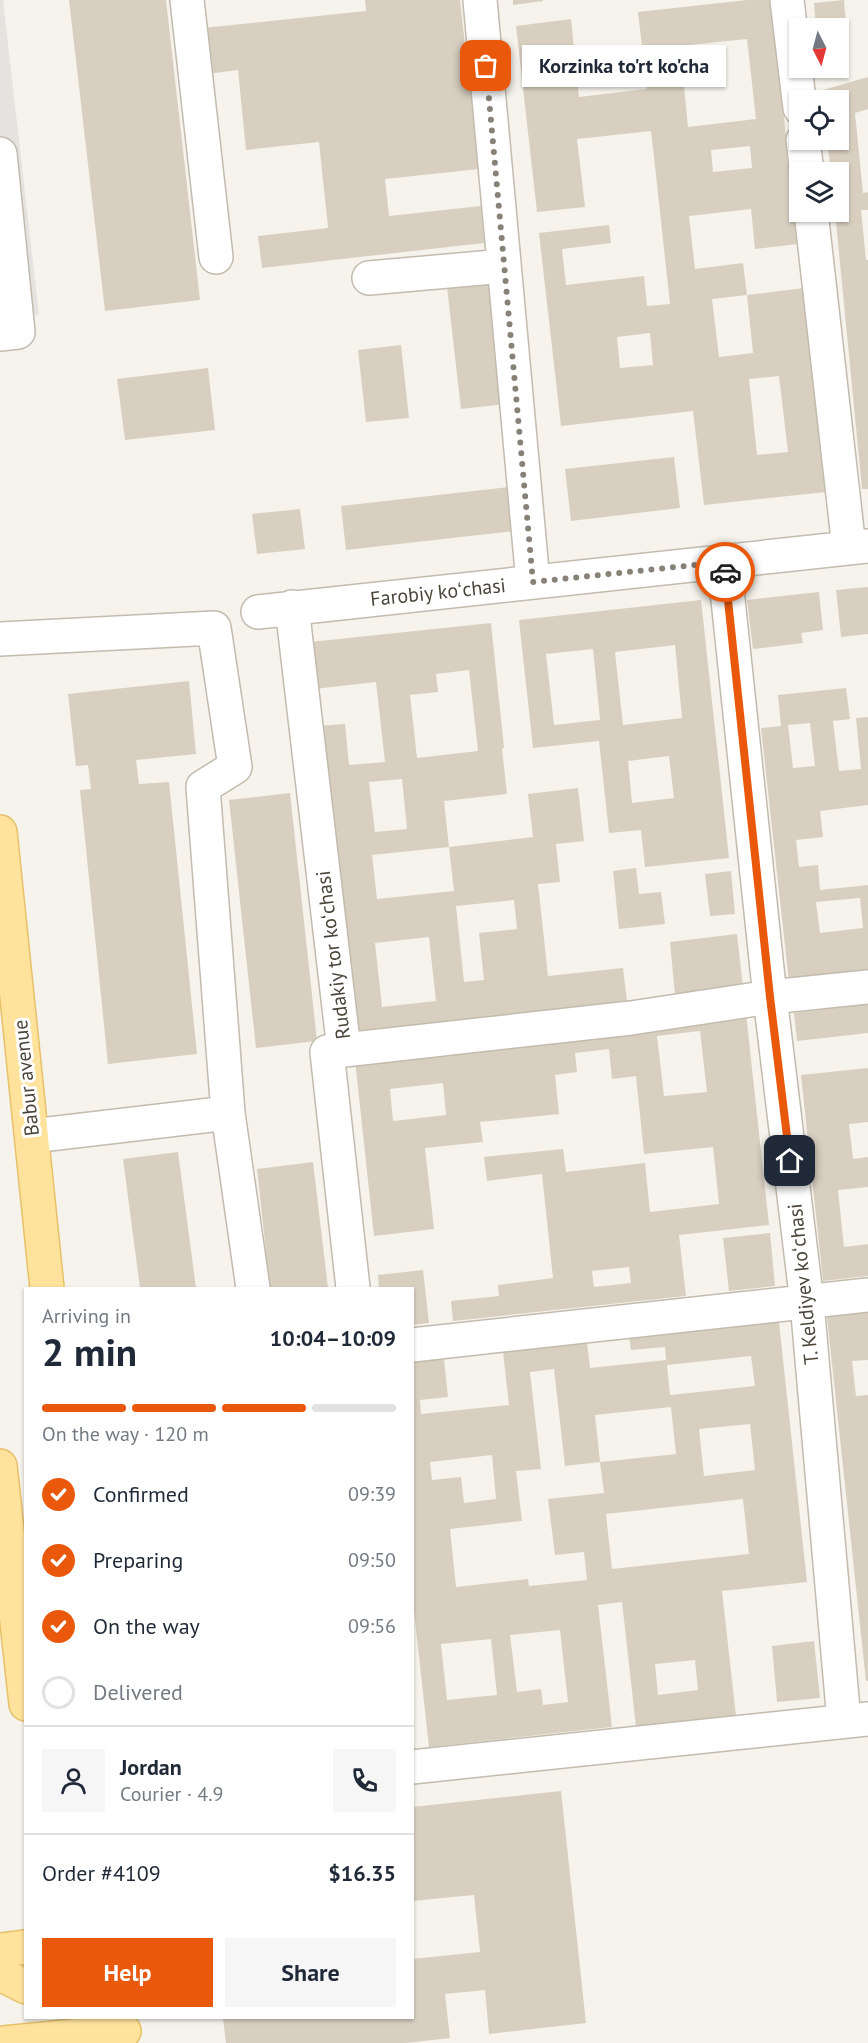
<!DOCTYPE html>
<meta charset="utf-8">
<style>
body{margin:0;font-family:"PT Sans",sans-serif;background:#f6f6f7;color:#1f2937;height:100vh;display:flex;flex-direction:column;font-size:22px;white-space:nowrap}
*{box-sizing:border-box;margin:0}
p{font-size:20px;color:#747a83}
.icon{flex:none;width:33px;height:33px;fill:none;stroke:currentColor;stroke-width:2;stroke-linecap:round;stroke-linejoin:round}
.map{position:relative;flex:1;overflow:hidden}
.side{position:absolute;left:24px;top:1287px;width:390px;height:732px;display:flex;flex-direction:column;background:#fff;border-radius:0px;box-shadow:0 2px 4px #0004}
.side>*{flex:none}
.needle{width:39px;rotate:174deg}
.tools{position:absolute;left:789px;top:18px;display:grid;gap:12px}
.tools a{display:grid;place-items:center;width:60px;height:60px;border-radius:0px;background:#fff;box-shadow:0 2px 4px #0004;font-size:30px}
.pin{position:absolute;display:grid;place-items:center;width:51px;height:51px;color:#fff;margin:-26px;border-radius:12px;box-shadow:0 3px 9px #0006}
.courier{position:absolute;display:grid;place-items:center;width:60px;height:60px;margin:-30px;border:4px solid #ea580c;border-radius:50%;background:#fff;color:#222;box-shadow:0 2px 8px #0007}
.bubble{position:absolute;height:42px;border-radius:0px;background:#fff;box-shadow:0 2px 4px #0004;font-size:20px;font-weight:700;line-height:42px;text-align:center}
.summary em{font-style:normal;font-weight:700}
.summary div{display:flex;flex-direction:column-reverse}
.summary{display:flex;align-items:center;justify-content:space-between;height:102px;padding:0 18px}
h1{font-size:39px;font-weight:700;line-height:45px}
.bar{display:grid;grid-template-columns:repeat(4,1fr);gap:9px 6px;align-content:center;height:72px;padding:0 18px}
.bar i{height:8px;border-radius:4px;background:#e0e1e3}
.bar .selected{background:#ea580c}
.bar p{grid-column:span 4}
.line{display:flex;align-items:center;gap:15px;padding:0 18px;border-top:2px solid #e0e1e3}
.line div{flex:1}
.round{display:grid;place-items:center;flex:none;width:63px;height:63px;border-radius:0px;background:#f6f6f7}
ol{padding:0 18px;list-style:none}
li{display:flex;align-items:center;gap:18px;height:66px}
li p{margin-inline-start:auto}
li .icon{padding:6px;border-radius:50%;background:#ea580c;color:#fff;stroke-width:4}
li:last-child{color:#747a83}
li i{width:33px;height:33px;border:3px solid #e0e1e3;border-radius:50%}
.button{display:flex;gap:12px;margin-top:auto;padding:12px 18px}
.button a{flex:1;height:69px;border-radius:0px;background:#ea580c;color:#fff;font-size:24px;font-weight:700;line-height:69px;text-align:center}
.button a+a{background:#f6f6f7;color:#1f2937}
.map>svg:first-child{display:block}
.parking{fill:#e5e3e0}
.building{fill:#d8cfc1;fill-rule:evenodd}
.lines{fill:none;stroke-linecap:round;stroke-linejoin:round}
.minor-casing{stroke:#c2bbae;stroke-width:36}
.major-casing{stroke:#e6c16a;stroke-width:36}
.minor{stroke:#fff;stroke-width:33}
.major{stroke:#ffe39c;stroke-width:33}
.done{stroke:#878178;stroke-width:6;stroke-dasharray:0 10.8}
.route{stroke:#ea580c;stroke-width:8}
.labels{text-anchor:middle;stroke-width:6;stroke-linejoin:round;paint-order:stroke}
.street-label{font-size:20px;fill:#4b4439;stroke:#fff}
</style>
<div class="map">
<svg width="868" height="2043" viewBox="0 0 868 2043">
<rect width="100%" height="100%" fill="#f6f3ec"/>
<!-- parking -->
<path class="parking" d="M0,0h3l36,315 -39,4z"/>
<!-- building -->
<path class="building" d="M69,0h97l34,300 -95,11z
M365,0h95l19,169 -94,10 4,37 92,-10 3,37 -222,25 -4,-32 70,-8 -9,-86 -73,8 -8,-80 -31,4 -4,-46 163,-17z
M513,0h30v1l-30,4z
M747,0h24l27,244 -43,5 -4,-40 -62,7 6,53 48,-6 4,32 57,-7 22,204 -122,13 -11,-94 -132,15 -22,-193 70,-8 2,18 -49,6 4,36 78,-9 3,30 23,-2 -16,-147 -3,-26 -74,8 8,68 -48,5 -21,-186 55,-7 8,78 68,-8 -9,-77zM747,39l9,80 -68,8 -8,-81zM750,146l2,22 -39,4 -2,-22zM747,295l6,58 -34,4 -7,-58zM650,333l3,32 -33,3 -3,-31zM779,376l9,76 -31,3 -8,-76z
M844,0l5,60 -11,2v-34h-22l-2,-25z
M868,77v32l-13,4 8,80 5,-1v18h-7l5,50h2v229h-6l-27,-277h3v-40h-7l-4,-32h11v-40h-14l-1,-10z
M492,282l14,122 -45,5 -14,-122z
M401,345l8,73 -43,4 -8,-72z
M208,368l7,62 -90,10 -8,-61z
M674,457l6,51 -109,13 -6,-52z
M509,487l5,44 -168,19 -5,-44z
M300,509l5,40 -48,5 -5,-40z
M868,587v47l-27,3 -5,-47z
M819,592l4,38 -22,3 2,10 -50,6 -6,-49z
M701,600l28,258 -84,9 -4,-37 -32,3 -10,-92 -66,7 -14,-128zM675,645l7,73 -59,7 -8,-73zM593,649l7,71 -46,5 -8,-71zM669,756l5,42 -42,5 -4,-42z
M491,623l13,125 -2,1 5,45 -63,7 5,46 -77,8 5,44 77,-8 -5,-44 84,-10 -5,-43 50,-6 6,53 -28,3 4,38 -22,2 10,92 75,-8 5,42 -275,30 -35,-314 27,-2 4,41 36,-3 -9,-80 -62,7 -4,-47zM469,670l9,81 -61,7 -7,-63 28,-3 -2,-18zM402,779l5,50 -32,3 -6,-50zM514,900l3,29 -38,4 5,47 -20,2 -8,-76zM429,937l7,64 -54,6 -7,-64z
M189,681l7,73 -60,6 3,24 30,-2 28,272 -89,10 -28,-274 11,-1 -3,-24 -12,1 -8,-72z
M846,688l4,31 -17,2 6,50 22,-2 -5,-51 12,-1v88l-48,6 3,26 -27,3 3,27 19,-2 2,25 48,-5v88l-79,9 -28,-254 20,-2 -3,-31zM810,723l5,43 -22,2 -5,-43zM860,898l3,30 -43,5 -4,-31z
M290,793l27,248 -61,7 -27,-248z
M636,868l3,26 22,-2 4,32 -46,5 -6,-58z
M731,871l4,43 -25,2 -5,-42z
M737,934l6,53 -68,8 -5,-53z
M868,1004v29l-71,8 -3,-28z
M746,1013l23,212 -90,10 7,61 -233,25 -2,-20 48,-5 -1,-11 55,-7 -11,-104 -55,7 -3,-24 79,-8 3,23 79,-9 5,49 69,-8 -6,-57 -69,7 -8,-78 -24,3 -3,-30 -34,4 2,19 -22,3 4,39 -79,8 3,20 -58,6 9,81 -60,7 -19,-176zM700,1031l7,61 -43,4 -7,-60zM443,1083l3,32 -53,6 -3,-32zM629,1267l2,16 -37,4 -2,-16z
M868,1068v54l-19,2 4,35 15,-2v30l-30,3 6,57 24,-3v32l-45,5 -22,-206z
M178,1152l18,136h-56l-17,-129z
M313,1162l15,126h-58l-13,-119z
M770,1233l5,53 -46,5 -6,-53z
M423,1270l6,53 -17,2v-37h-33l-1,-13z
M868,1304v56l-16,1 4,35 12,-1v286h-2l-40,-373z
M778,1313l29,269 -85,9 14,125 -100,11 -14,-125 -24,3 14,122 -183,20 -17,-154v-240l31,-3 5,47 -28,3 1,14 88,-9 -7,-62 84,-9 4,34 76,-8 -1,-13 -34,3 -3,-20zM751,1356l4,30 -85,9 -3,-30zM554,1369l11,97 35,-4 4,31 -56,6 7,56 29,-3 3,28 -58,6 -1,-7 -72,8 -6,-58 72,-8 -6,-50 25,-2 -11,-97zM671,1407l5,47 -76,8 -5,-47zM750,1424l5,46 -51,6 -5,-47zM492,1455l4,44 -32,4 -3,-26 -29,3 -2,-18zM743,1499l6,55 -137,15 -6,-55zM560,1630l8,72 -25,3 -2,-16 -24,3 -7,-57zM491,1639l6,56 -50,5 -6,-56zM695,1660l3,30 -40,5 -3,-31z
M814,1641l6,57 -43,4 -5,-56z
M561,1791l25,232 -97,11 -4,-44 -40,4 5,44 -44,5h-180l-3,-25h189v-59l68,-7 -6,-57 -62,6v-94z"/>
<g class="lines">
<defs>
<path id="minor" d="M187,0l29,257
M480,0l53,582
M787,0l13,108
M803,140l4,32
M0,154l18,178 -18,2
M811,212l38,336
M369,278l135,-12
M724,562l46,435 37,306 37,418
M292,607l52,443 -17,2 26,236
M258,612l610,-66
M0,639l214,-11 21,139 -32,20 25,326 25,175
M344,1050l287,-32 139,-21 98,-10
M32,1136l196,-23
M412,1345l456,-50
M412,1767l456,-48"/>
<path id="major" d="M0,832l47,456
M0,1466l26,238
M0,1950l26,-3
M0,1974l26,13
M4,2043l120,-12"/>
</defs>
<!-- minor casing -->
<use href="#minor" class="minor-casing"/>
<!-- major casing -->
<use href="#major" class="major-casing"/>
<!-- minor -->
<use href="#minor" class="minor"/>
<!-- major -->
<use href="#major" class="major"/>
</g>
<g class="lines">
<!-- done -->
<path class="done" d="M486,66l47,516 191,-20 1,10"/>
<!-- route -->
<path class="route" d="M725,572l45,425 20,164"/>
</g>
<g class="labels">
<!-- street labels -->
<g class="street-label">
<text transform="translate(438 592) rotate(-6)" y="7">Farobiy koʻchasi</text>
<text transform="translate(333 955) rotate(-97)" y="7">Rudakiy tor koʻchasi</text>
<text transform="translate(26 1078) rotate(-96)" y="7">Babur avenue</text>
<text transform="translate(803 1284) rotate(-96)" y="7">T. Keldiyev koʻchasi</text>
</g>
</g>
</svg>
<div class="tools">
<a><svg class="needle" viewBox="-14 -14 28 28"><path d="M0-13l5 13h-10z" fill="#e53935"/><path d="M0 13l5-13h-10z" fill="#747a83"/></svg></a>
<a><svg class="icon" aria-label="locate" viewBox="0 0 24 24"><circle cx="12" cy="12" r="6"/><path d="M12 2v4M12 18v4M2 12h4M18 12h4"/></svg></a>
<a><svg class="icon" aria-label="layers" viewBox="0 0 24 24"><path d="M12 4l9 5-9 5-9-5zM3 14l9 5 9-5"/></svg></a>
</div>
<div class="pin" style="left:486px;top:66px;background:#ea580c"><svg class="icon" aria-label="bag" viewBox="0 0 24 24"><path d="M5 8h14l-1 12H6zM9 8a3 3 0 0 1 6 0"/></svg></div>
<div class="pin" style="left:790px;top:1161px;background:#1f2937"><svg class="icon" aria-label="home" viewBox="0 0 24 24"><path d="M3 11l9-7 9 7M6 9v11h12V9"/></svg></div>
<div class="courier" style="left:725px;top:572px"><svg class="icon" aria-label="car" viewBox="0 0 24 24"><path d="M5 17H2v-5l4-1 3-4h7l3 4 3 1v5h-3M9 17h6M6 11h13"/><circle cx="7" cy="17" r="2"/><circle cx="17" cy="17" r="2"/></svg></div>
<div class="bubble" style="left:522px;top:45px;width:204px">Korzinka to'rt ko'cha</div>
<section class="side">
<div class="summary"><div><h1>2 min</h1><p>Arriving in</p></div><em>10:04–10:09</em></div>
<div class="bar"><i class="selected"></i><i class="selected"></i><i class="selected"></i><i></i><p>On the way · 120 m</p></div>
<ol>
<li><svg class="icon" aria-label="check" viewBox="0 0 24 24"><path d="M5 12l5 5 9-10"/></svg>Confirmed<p>09:39</p></li>
<li><svg class="icon" aria-label="check" viewBox="0 0 24 24"><path d="M5 12l5 5 9-10"/></svg>Preparing<p>09:50</p></li>
<li><svg class="icon" aria-label="check" viewBox="0 0 24 24"><path d="M5 12l5 5 9-10"/></svg>On the way<p>09:56</p></li>
<li><i></i>Delivered</li>
</ol>
<div class="line" style="height:108px"><a class="round"><svg class="icon" aria-label="person" viewBox="0 0 24 24"><circle cx="12" cy="8" r="4"/><path d="M4 21q1-7 8-7t8 7"/></svg></a><div><b>Jordan</b><p>Courier · 4.9</p></div><a class="round"><svg class="icon" aria-label="phone" viewBox="0 0 24 24"><path d="M5 4h4l2 5-3 2q2 4 5 5l2-3 5 2v4C11 20 4 13 5 4z"/></svg></a></div>
<div class="line" style="height:78px"><div>Order #4109</div><b>$16.35</b></div>
<div class="button"><a>Help</a><a>Share</a></div>
</section>
</div>
